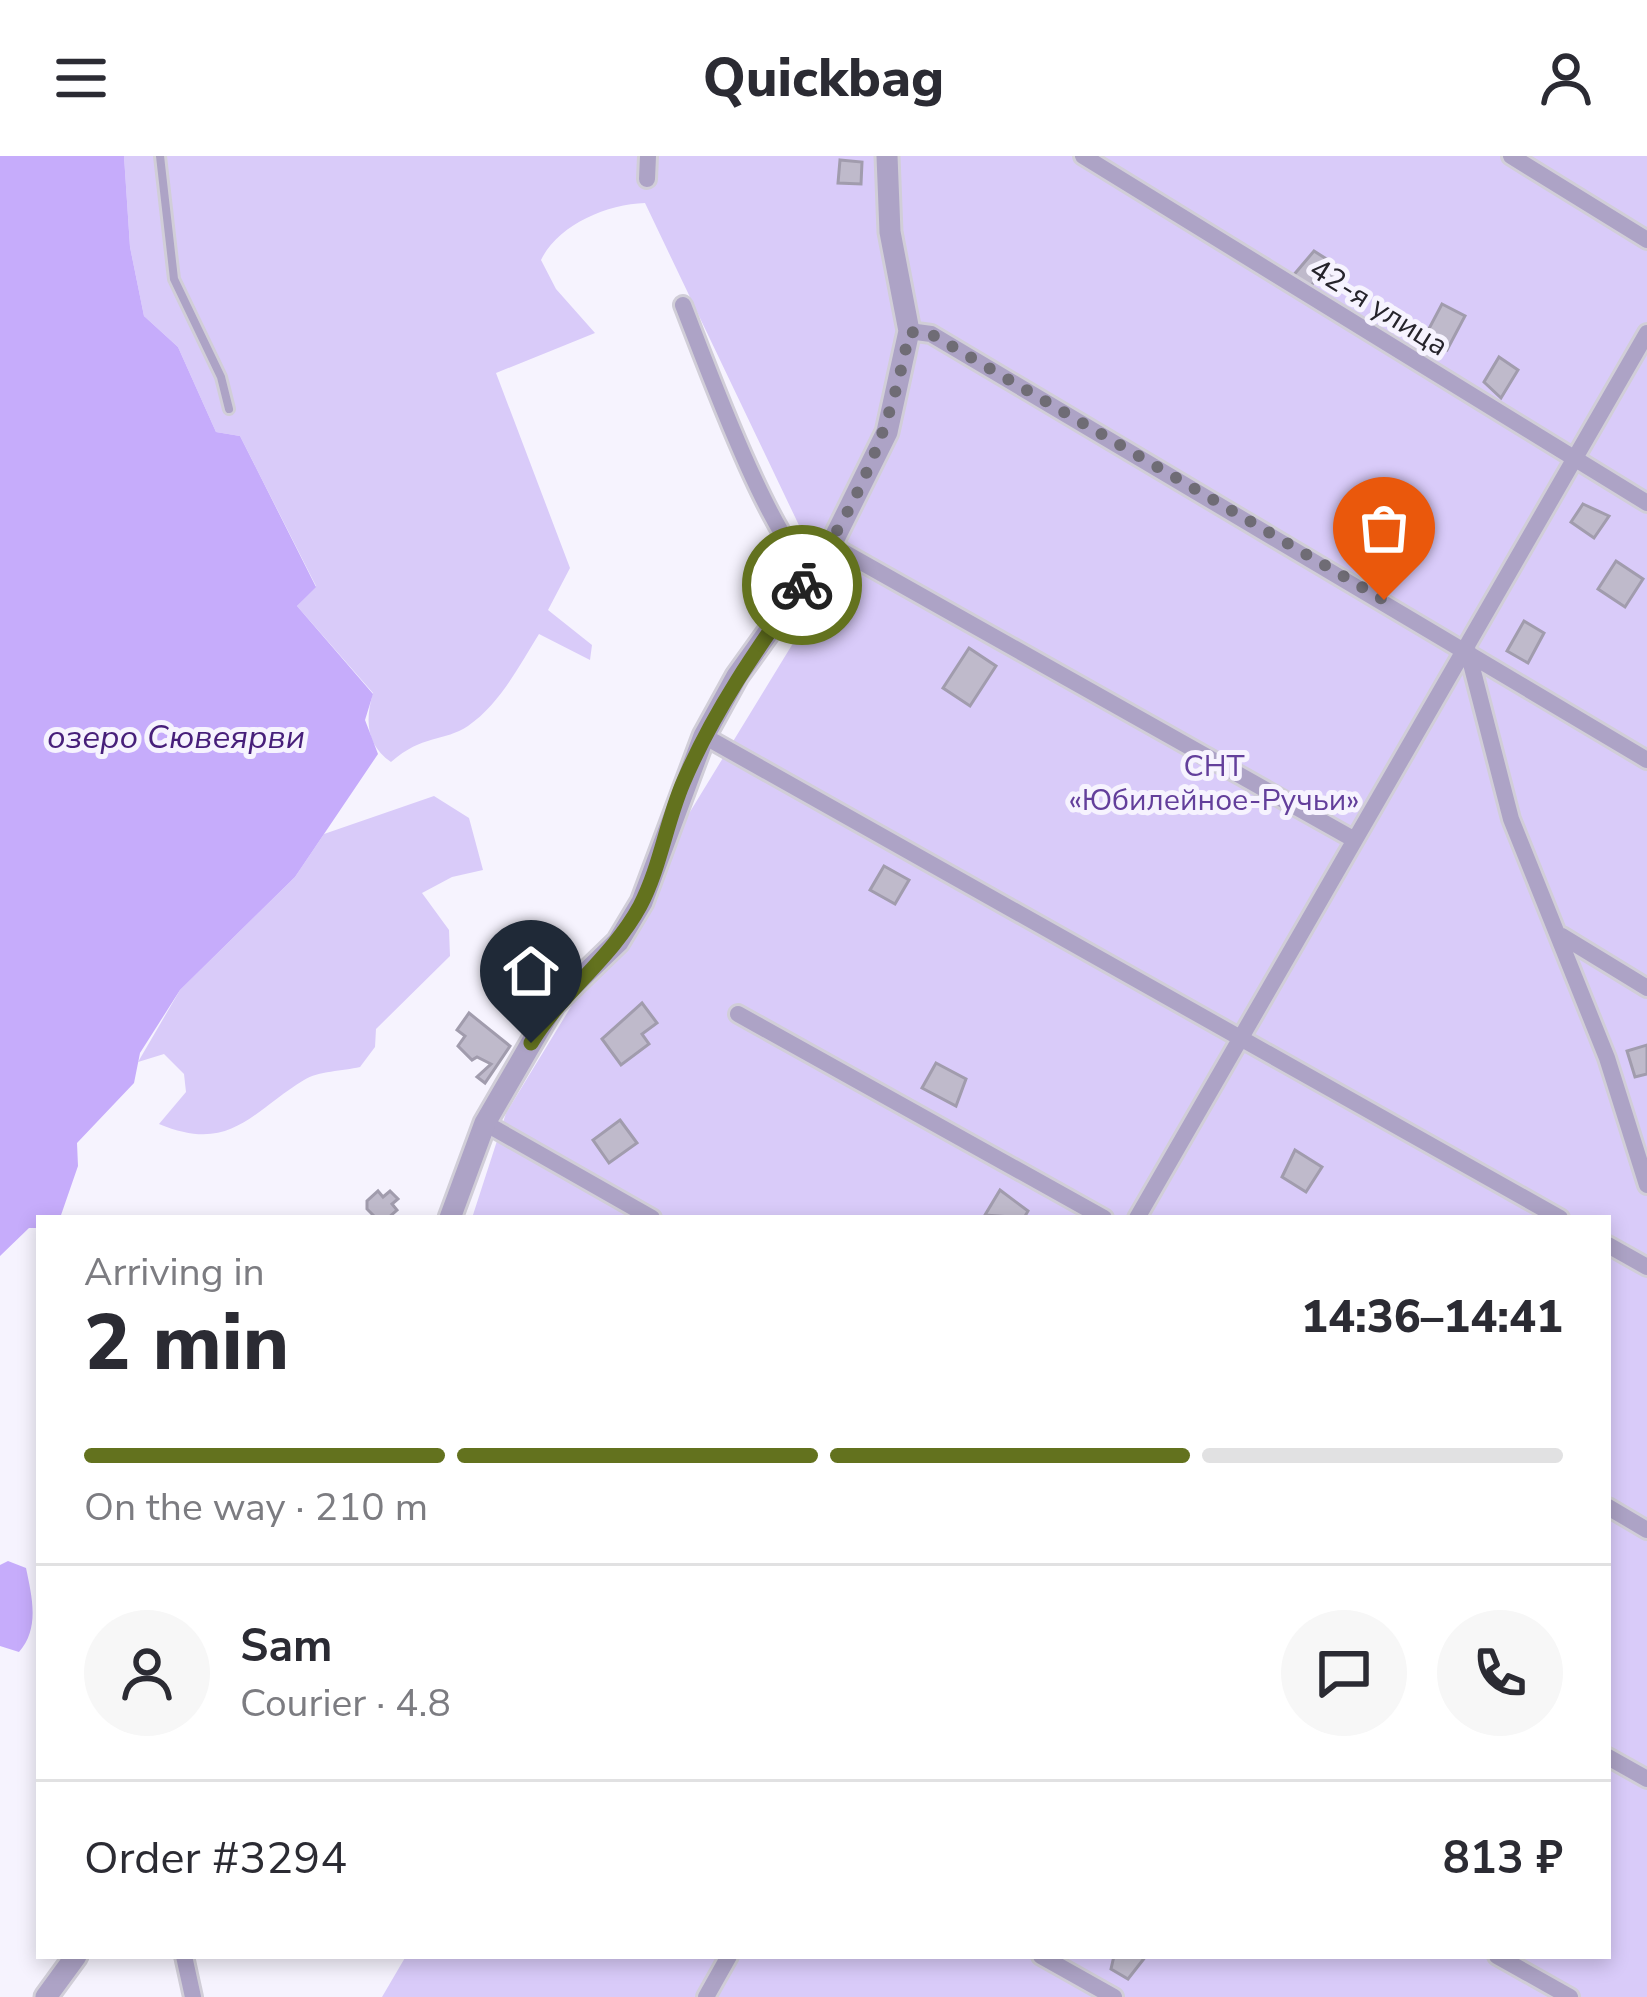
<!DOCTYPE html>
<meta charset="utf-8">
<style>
body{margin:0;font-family:"Nunito Sans",sans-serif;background:#f7f7f7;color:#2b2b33;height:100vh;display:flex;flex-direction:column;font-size:45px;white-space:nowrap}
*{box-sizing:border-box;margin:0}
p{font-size:39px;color:#7c7c81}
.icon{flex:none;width:66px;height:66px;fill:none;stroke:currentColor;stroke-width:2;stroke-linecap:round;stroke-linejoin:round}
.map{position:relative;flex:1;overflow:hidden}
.panel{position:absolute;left:36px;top:1059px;width:1575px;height:744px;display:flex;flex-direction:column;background:#fff;border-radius:0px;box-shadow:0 6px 18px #0003}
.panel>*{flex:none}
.pin{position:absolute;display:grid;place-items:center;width:102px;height:102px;color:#fff;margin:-123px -51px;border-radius:50% 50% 50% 0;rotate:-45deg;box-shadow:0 0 12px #0007}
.pin .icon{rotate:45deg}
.courier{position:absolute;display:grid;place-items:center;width:120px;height:120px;margin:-60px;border:9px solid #63721e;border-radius:50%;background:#fff;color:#222;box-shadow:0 3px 15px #0007}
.headline em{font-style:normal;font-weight:800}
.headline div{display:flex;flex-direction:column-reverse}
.headline{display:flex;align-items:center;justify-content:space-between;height:204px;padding:0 48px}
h1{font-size:78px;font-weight:800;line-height:90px}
.bar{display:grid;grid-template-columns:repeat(4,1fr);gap:18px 12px;align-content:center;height:144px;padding:0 48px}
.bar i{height:15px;border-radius:9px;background:#e1e1e2}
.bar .active{background:#63721e}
.bar p{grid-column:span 4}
.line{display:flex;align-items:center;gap:30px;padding:0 48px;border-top:3px solid #e1e1e2}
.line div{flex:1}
.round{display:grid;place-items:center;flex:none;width:126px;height:126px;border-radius:63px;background:#f7f7f7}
header{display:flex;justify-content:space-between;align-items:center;height:156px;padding:0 48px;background:#fff;font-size:54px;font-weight:800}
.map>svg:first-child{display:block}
.green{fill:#d9cbf9}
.water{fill:#c6acfb}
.building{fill:#bfbacb;stroke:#a19cad;stroke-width:3}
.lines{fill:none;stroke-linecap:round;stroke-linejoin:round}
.service-casing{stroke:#d1ced8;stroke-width:14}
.minor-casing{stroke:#d1ced8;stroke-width:22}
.tertiary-casing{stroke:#d1ced8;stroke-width:27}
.service{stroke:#ada3c6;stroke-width:8}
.minor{stroke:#ada3c6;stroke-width:16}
.tertiary{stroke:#ada3c6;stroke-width:21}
.done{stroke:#6f6c75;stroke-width:12;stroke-dasharray:0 21.6}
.route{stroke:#63721e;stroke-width:15}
.labels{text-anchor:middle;stroke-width:10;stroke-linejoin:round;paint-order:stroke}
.street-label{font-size:30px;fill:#26242b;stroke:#f6f3fe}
.park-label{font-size:30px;fill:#633f9b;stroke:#f6f3fe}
.water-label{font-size:33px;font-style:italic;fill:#471f7a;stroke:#f6f3fe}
</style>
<header><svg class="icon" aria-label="menu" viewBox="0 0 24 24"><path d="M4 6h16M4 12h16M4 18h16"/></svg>Quickbag<svg class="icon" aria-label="person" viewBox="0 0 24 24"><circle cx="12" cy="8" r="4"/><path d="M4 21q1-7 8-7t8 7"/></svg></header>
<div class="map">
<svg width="1647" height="1841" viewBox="0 0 1647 1841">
<rect width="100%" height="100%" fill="#f6f3fe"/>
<!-- green -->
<path class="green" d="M124,0h1523v1841h-1265l24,-41h1202v-738h-1136l34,-105 322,-527 -183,-383c-39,1 -88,23 -104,57l15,29 39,44 -99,40 74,195 -22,42 44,35 -2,15 -51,-26c-20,32 -39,70 -71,92 -24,16 -45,8 -77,36 -25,-17 -26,-42 -18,-69l-76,-87 19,-20 -76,-150 -24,-4 -38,-85 -34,-31 -14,-69z
M434,640l35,22 14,52 -31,7 -30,16 27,37 1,26 -74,73 -1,18 -15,20c-17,4 -42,4 -56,13 -53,32 -73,74 -145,44l27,-32 -2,-18 -20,-20 -26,8 42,-72 115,-113 29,-43z"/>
<!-- water -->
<path class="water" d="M0,0h124l6,91 14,69 34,31 38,85 24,4 76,151 -19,19 76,88 -8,26 13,34 -83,123 -115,113 -40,63 -6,30 -57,60 1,23 -18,52h-21v10h-10l-29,28z
M8,1405l18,7c6,29 14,60 -7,84l-19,-6v-81z"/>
<!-- building -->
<path class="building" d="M840,4l22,2 -1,22 -23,-1z
M1314,95l25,16 -13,20 -11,-7 -5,8 -18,-11z
M1442,148l23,12 -18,34 -23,-12z
M1499,201l19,13 -17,28 -17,-16z
M1583,348l26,12 -15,22 -23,-16z
M1616,405l27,18 -18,28 -27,-18z
M1524,465l20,12 -16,30 -21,-12z
M969,492l27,18 -26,40 -27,-18z
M884,710l25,14 -14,24 -25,-14z
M642,847l15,20 -15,11 7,10 -28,21 -19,-26z
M469,857l41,33 -25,37 -8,-6 14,-13 -14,-7 -5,3 -14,-14 7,-10 -8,-6z
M1647,889v29l-12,3 -8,-26z
M936,907l30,16 -10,27 -34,-18z
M620,964l17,23 -28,20 -16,-23z
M1295,994l27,17 -16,25 -24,-15z
M1000,1034l28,21 -4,7 -39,-3z
M378,1035l5,6 7,-6 8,8 -6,5 5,6 -9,8h-12l-9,-9v-8z
M1146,1800l-18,23 -17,-10 3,-13z"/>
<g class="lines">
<defs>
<path id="service" d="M160,0l14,123 47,98 8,32"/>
<path id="minor" d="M1083,0l564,347
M1511,0l136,84
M647,23l1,-23
M683,149c22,56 87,236 129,267
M909,175l22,3 716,426
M831,389l522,294
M1467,492l44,171 96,239 40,127
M704,580l856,482
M1562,780l85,52
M738,858l366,204
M485,967l167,95
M1137,1062l510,-885
M1608,1089l39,22
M1608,1351l39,23
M1608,1601l39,22
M184,1800l9,41
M1041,1800l73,41
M1497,1800l73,41
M706,1841l23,-41"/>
<path id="tertiary" d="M450,1062l35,-95 69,-119 64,-62 24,-40 62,-166 33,-60 94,-131 56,-113 22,-101 -19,-99 -3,-76
M46,1841l30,-41"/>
</defs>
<!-- service casing -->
<use href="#service" class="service-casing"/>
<!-- minor casing -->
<use href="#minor" class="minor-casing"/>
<!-- tertiary casing -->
<use href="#tertiary" class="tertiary-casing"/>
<!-- service -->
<use href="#service" class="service"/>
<!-- minor -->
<use href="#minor" class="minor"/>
<!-- tertiary -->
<use href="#tertiary" class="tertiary"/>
</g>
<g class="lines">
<!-- done -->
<path class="done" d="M802,429c56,-78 90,-160 107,-253l22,2 453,266"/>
<!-- route -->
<path class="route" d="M531,887c31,-51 80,-84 109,-137 20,-38 26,-83 43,-123 31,-73 74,-134 119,-198"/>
</g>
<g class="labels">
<!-- street labels -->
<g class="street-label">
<text transform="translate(1379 151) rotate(32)" y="10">42-я улица</text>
</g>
<!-- park labels -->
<g class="park-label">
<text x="1214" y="620">СНТ<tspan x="1214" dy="34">«Юбилейное-Ручьи»</tspan></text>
</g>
<!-- water labels -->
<g class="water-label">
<text x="176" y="592">озеро Сювеярви</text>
</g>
</g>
</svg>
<div class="pin" style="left:1384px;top:444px;background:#ea580c"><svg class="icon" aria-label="bag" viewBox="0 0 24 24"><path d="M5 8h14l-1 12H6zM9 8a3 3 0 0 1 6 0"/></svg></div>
<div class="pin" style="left:531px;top:887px;background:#1f2937"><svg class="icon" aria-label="home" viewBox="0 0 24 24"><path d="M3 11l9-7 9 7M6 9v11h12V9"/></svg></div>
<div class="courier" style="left:802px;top:429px"><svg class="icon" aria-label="bike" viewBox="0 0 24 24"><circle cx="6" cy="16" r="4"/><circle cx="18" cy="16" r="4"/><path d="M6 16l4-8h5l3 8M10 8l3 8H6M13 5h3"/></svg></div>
<section class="panel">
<div class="headline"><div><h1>2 min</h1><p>Arriving in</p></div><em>14:36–14:41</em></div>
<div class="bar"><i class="active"></i><i class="active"></i><i class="active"></i><i></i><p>On the way · 210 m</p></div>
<div class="line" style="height:216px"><a class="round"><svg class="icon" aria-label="person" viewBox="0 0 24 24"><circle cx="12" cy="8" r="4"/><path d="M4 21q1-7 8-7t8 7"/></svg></a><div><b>Sam</b><p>Courier · 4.8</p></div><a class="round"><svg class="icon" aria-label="chat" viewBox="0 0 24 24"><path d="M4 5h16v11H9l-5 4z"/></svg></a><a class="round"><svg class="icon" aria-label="phone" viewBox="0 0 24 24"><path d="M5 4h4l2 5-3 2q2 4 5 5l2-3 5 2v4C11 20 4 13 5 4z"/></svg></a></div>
<div class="line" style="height:156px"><div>Order #3294</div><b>813 ₽</b></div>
</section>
</div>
